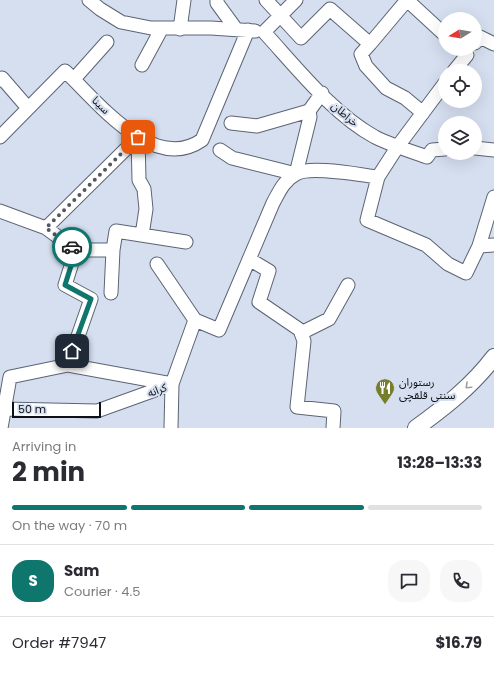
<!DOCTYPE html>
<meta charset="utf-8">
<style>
body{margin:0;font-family:Poppins,"Noto Sans Arabic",sans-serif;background:#f7f7f7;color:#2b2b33;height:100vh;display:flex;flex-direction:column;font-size:15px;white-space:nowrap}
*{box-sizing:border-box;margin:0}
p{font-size:13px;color:#7c7c81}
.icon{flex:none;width:22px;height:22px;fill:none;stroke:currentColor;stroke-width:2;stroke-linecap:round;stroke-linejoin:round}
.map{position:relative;height:428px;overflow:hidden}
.sheet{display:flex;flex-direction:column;background:#fff;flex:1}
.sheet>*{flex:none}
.needle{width:26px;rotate:259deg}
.controls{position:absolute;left:438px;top:12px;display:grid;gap:8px}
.controls a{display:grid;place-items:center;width:44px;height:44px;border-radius:50%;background:#fff;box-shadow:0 4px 16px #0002;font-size:20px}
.scale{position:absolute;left:12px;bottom:10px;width:89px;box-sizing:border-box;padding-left:4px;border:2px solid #0d1015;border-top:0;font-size:11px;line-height:14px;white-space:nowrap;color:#0d1015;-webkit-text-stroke:3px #d5dff0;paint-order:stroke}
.pin{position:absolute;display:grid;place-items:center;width:34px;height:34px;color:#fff;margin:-17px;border-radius:8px;box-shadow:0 2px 6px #0006}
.courier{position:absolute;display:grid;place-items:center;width:40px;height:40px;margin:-20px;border:3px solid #0f766e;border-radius:50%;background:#fff;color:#222;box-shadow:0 1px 5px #0007}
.summary em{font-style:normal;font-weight:700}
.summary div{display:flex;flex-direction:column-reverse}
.summary{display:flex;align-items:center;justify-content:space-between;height:68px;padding:0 12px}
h1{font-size:26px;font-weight:700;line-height:30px}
.bar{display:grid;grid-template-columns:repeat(4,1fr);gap:6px 4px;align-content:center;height:48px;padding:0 12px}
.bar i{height:5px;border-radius:3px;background:#e1e1e2}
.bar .current{background:#0f766e}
.bar p{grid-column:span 4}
.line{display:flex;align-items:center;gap:10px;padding:0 12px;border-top:1px solid #e1e1e2}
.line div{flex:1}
.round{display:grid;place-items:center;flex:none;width:42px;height:42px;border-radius:16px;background:#f7f7f7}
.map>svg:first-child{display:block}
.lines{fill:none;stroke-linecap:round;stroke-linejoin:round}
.minor-casing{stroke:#5c6473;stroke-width:15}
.major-casing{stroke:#5c6473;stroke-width:18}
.minor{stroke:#fff;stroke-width:13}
.major{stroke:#fff;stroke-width:16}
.oneway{stroke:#9e9fa1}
.done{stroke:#535862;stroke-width:4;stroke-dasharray:0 7.2}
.route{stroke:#0f766e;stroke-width:5}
.labels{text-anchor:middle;stroke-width:4;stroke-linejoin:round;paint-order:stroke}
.street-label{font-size:11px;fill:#0d1015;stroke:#d5dff0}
.poi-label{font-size:11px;fill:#0d1015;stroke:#d5dff0;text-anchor:start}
</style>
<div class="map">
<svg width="494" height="428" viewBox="0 0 494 428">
<rect width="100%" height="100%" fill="#d5dff0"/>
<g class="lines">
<defs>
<path id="minor" d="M89,0l11,9 21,13 30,6h60l44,3
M217,0v3l19,26
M266,0l35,38 29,-29 40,35 37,-44
M407,0l38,35
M180,29l4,-29
M264,32c33,36 69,82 111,105 16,8 35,14 52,20l5,-7 13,-1
M264,32l32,-32
M475,43l5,-6 14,7
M370,44l-9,10 5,12 20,22 19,10 18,15
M142,65l20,-37
M454,71l13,-16
M74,79l33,-37
M0,80l2,-2 26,30
M445,83l-47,63 -20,31 -11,43 59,25 22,19 18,9 13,-27 15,-1
M231,123l26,3 52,-15
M0,137l65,-66c33,31 88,103 137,69l46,-110
M138,137l1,43 5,9 2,20 -4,26
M475,148l19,2
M220,150l12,8 64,16 14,-57 -1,-6 13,-18
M0,211l46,17 30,22 -11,35 26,14 -23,66
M46,228l92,-91
M479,246l15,-49
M76,250h37l3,-19 70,11
M249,259l20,12 -10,31 41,28 4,11 -7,66 37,4 -1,17
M157,264l38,56
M111,293l2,-43
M301,333l28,-14 19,-34
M4,409l93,2 75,-27
M1,428l9,-51 58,-12 104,19
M171,428l1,-44 23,-64 24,10 54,-127c6,-11 11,-23 23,-29 14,-9 64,1 82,3"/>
<path id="major" d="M416,428c29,-21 56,-42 78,-71"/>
</defs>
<!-- minor casing -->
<use href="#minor" class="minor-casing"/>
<!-- major casing -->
<use href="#major" class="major-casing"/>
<!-- minor -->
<use href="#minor" class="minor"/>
<!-- major -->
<use href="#major" class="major"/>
</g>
<!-- one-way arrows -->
<defs><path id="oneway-chevron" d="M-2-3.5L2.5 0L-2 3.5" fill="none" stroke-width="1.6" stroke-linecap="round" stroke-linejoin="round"/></defs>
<use class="oneway" href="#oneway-chevron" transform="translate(468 386) rotate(137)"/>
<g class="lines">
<!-- done -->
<path class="done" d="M72,247l-26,-19 92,-91"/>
<!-- route -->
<path class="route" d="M72,247l4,3 -11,35 26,14 -19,52"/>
</g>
<!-- icons -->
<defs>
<symbol id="restaurant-pin" viewBox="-11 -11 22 30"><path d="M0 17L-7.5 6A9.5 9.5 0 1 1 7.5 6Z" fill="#767e29" stroke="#d5dff0"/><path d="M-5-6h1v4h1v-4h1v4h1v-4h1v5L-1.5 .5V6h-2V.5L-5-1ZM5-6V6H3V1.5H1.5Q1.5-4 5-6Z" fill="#fff"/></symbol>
</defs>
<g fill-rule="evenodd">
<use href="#restaurant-pin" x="374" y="377" width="22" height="30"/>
</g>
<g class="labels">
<!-- street labels -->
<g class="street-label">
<text transform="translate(101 105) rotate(44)" y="4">سینا</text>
<text transform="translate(345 114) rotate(40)" y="4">خراطان</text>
<text transform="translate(157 390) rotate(-20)" y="4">کرانه</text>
</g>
<!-- poi labels -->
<g class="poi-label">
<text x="399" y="386">رستوران<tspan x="399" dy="13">سنتی قلقچی</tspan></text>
</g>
</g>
</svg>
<div class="controls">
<a><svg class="needle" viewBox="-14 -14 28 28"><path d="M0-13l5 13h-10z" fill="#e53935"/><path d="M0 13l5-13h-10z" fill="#7c7c81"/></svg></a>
<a><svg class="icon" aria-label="locate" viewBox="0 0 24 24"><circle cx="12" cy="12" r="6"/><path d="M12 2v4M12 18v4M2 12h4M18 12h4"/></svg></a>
<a><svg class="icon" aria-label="layers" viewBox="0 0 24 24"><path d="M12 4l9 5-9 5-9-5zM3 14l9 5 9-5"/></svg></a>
</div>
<div class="scale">50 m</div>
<div class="pin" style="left:138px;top:137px;background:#ea580c"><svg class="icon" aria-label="bag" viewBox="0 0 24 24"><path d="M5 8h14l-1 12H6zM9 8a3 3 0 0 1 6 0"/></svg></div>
<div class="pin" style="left:72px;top:351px;background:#1f2937"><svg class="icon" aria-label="home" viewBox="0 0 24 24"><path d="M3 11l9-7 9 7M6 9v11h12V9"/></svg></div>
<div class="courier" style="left:72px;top:247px"><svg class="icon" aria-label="car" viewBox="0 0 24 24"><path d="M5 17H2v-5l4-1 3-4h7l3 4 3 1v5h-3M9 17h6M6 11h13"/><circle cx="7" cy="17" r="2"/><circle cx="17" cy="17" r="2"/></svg></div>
</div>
<section class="sheet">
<div class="summary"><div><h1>2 min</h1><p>Arriving in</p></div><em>13:28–13:33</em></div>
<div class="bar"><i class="current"></i><i class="current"></i><i class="current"></i><i></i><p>On the way · 70 m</p></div>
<div class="line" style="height:72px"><b class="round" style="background:#0f766e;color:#fff">S</b><div><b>Sam</b><p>Courier · 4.5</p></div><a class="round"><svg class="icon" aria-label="chat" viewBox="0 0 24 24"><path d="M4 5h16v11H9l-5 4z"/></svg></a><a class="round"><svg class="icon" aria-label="phone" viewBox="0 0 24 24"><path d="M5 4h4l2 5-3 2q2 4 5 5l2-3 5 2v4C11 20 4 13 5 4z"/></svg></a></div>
<div class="line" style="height:52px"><div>Order #7947</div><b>$16.79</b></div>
</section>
